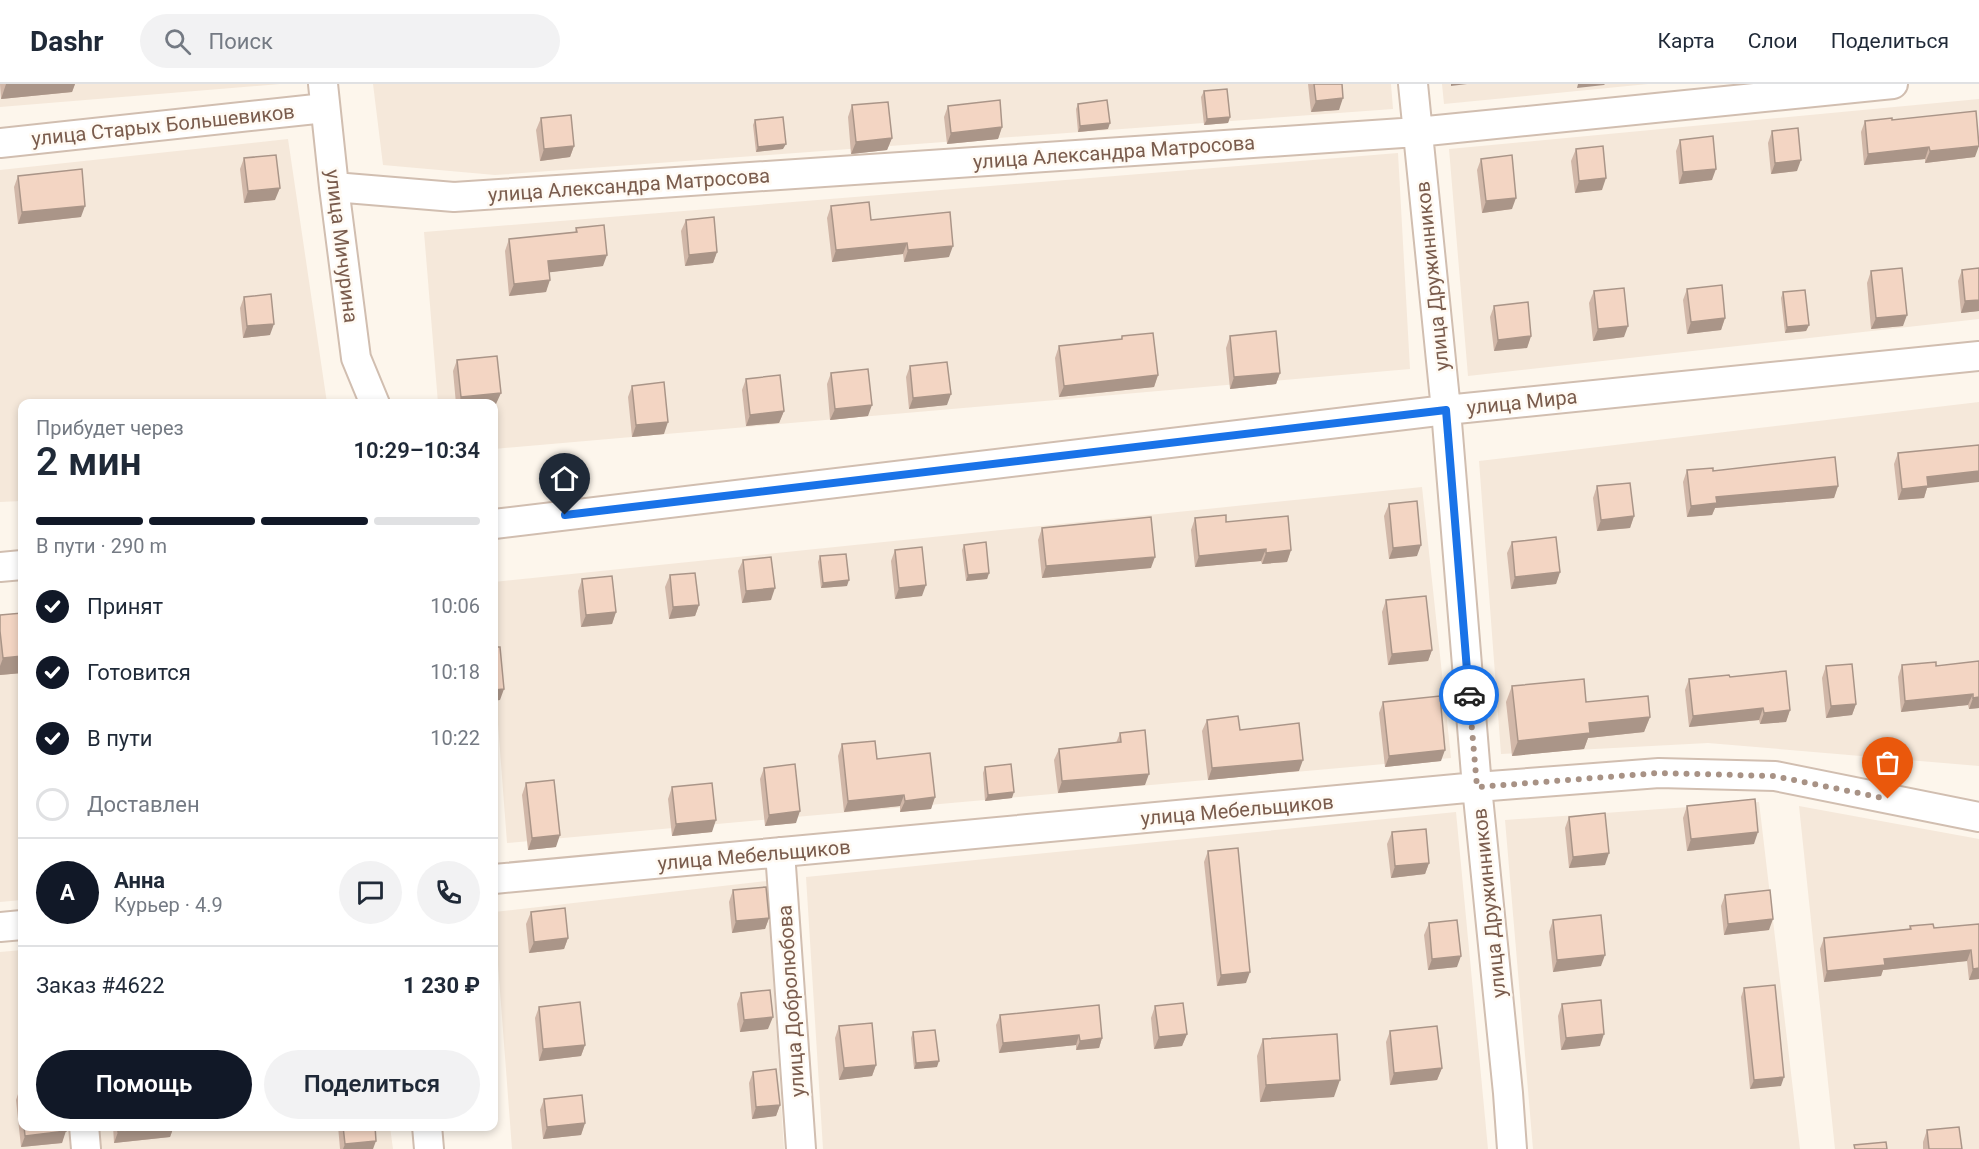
<!DOCTYPE html>
<html lang="ru">
<meta charset="utf-8">
<style>
body{margin:0;font-family:Roboto,sans-serif;background:#f2f2f3;color:#1f2937;height:100vh;display:flex;flex-direction:column;font-size:22px;white-space:nowrap}
*{box-sizing:border-box;margin:0}
p{font-size:20px;color:#747a83}
.icon{flex:none;width:33px;height:33px;fill:none;stroke:currentColor;stroke-width:2;stroke-linecap:round;stroke-linejoin:round}
.map{position:relative;flex:1;overflow:hidden}
.drawer{position:absolute;left:18px;top:315px;width:480px;height:732px;display:flex;flex-direction:column;background:#fff;border-radius:12px;box-shadow:0 3px 9px #0003}
.drawer>*{flex:none}
.pin{position:absolute;display:grid;place-items:center;width:51px;height:51px;color:#fff;margin:-62px -26px;border-radius:50% 50% 50% 0;rotate:-45deg;box-shadow:0 0 6px #0007}
.pin .icon{rotate:45deg}
.courier{position:absolute;display:grid;place-items:center;width:60px;height:60px;margin:-30px;border:4px solid #1a73e8;border-radius:50%;background:#fff;color:#222;box-shadow:0 2px 8px #0007}
.overview em{font-style:normal;font-weight:600}
.overview div{display:flex;flex-direction:column-reverse}
.overview{display:flex;align-items:center;justify-content:space-between;height:102px;padding:0 18px}
h1{font-size:39px;font-weight:600;line-height:45px}
.bar{display:grid;grid-template-columns:repeat(4,1fr);gap:9px 6px;align-content:center;height:72px;padding:0 18px}
.bar i{height:8px;border-radius:4px;background:#e0e1e3}
.bar .current{background:#111827}
.bar p{grid-column:span 4}
.line{display:flex;align-items:center;gap:15px;padding:0 18px;border-top:2px solid #e0e1e3}
.line div{flex:1}
.round{display:grid;place-items:center;flex:none;width:63px;height:63px;border-radius:32px;background:#f2f2f3}
ol{padding:0 18px;list-style:none}
li{display:flex;align-items:center;gap:18px;height:66px}
li p{margin-inline-start:auto}
li .icon{padding:6px;border-radius:50%;background:#111827;color:#fff;stroke-width:4}
li:last-child{color:#747a83}
li i{width:33px;height:33px;border:3px solid #e0e1e3;border-radius:50%}
.button{display:flex;gap:12px;margin-top:auto;padding:12px 18px}
.button a{flex:1;height:69px;border-radius:36px;background:#111827;color:#fff;font-size:24px;font-weight:600;line-height:69px;text-align:center}
.button a+a{background:#f2f2f3;color:#1f2937}
header{display:flex;align-items:center;gap:36px;box-sizing:border-box;height:84px;padding:0 30px;background:#fff;border-bottom:2px solid #e0e1e3}
header strong{font-size:28px}
nav{display:flex;gap:33px;margin-inline-start:auto;font-size:21px}
.search{width:420px;height:54px;background:#f2f2f3;display:flex;align-items:center;gap:15px;box-sizing:border-box;padding:0 21px;border-radius:33px;color:#747a83;font-size:22px}
.map>svg:first-child{display:block}
.residential{fill:#f5e8da}
.lines{fill:none;stroke-linecap:round;stroke-linejoin:round}
.minor-casing{stroke:#d1beb0;stroke-width:32}
.minor{stroke:#fff;stroke-width:28}
.wall{fill:#d1b7a8}
.shaded-wall{fill:#aa9588}
.building{fill:#f3d5c3;stroke:#aa9588;stroke-width:1.5}
.done{stroke:#a89285;stroke-width:6;stroke-dasharray:0 10.8}
.route{stroke:#1a73e8;stroke-width:8}
.labels{text-anchor:middle;stroke-width:5;stroke-linejoin:round;paint-order:stroke}
.street-label{font-size:20px;fill:#7a5c4d;stroke:#fffaf3}
</style>
<header>
<strong>Dashr</strong>
<div class="search"><svg class="icon" aria-label="search" viewBox="0 0 24 24"><circle cx="10" cy="10" r="6"/><path d="M15 15l6 6"/></svg>Поиск</div>
<nav><a>Карта</a><a>Слои</a><a>Поделиться</a></nav>
</header>
<div class="map">
<svg width="1979" height="1065" viewBox="0 0 1979 1065">
<rect width="100%" height="100%" fill="#fdf6ec"/>
<!-- residential -->
<path class="residential" d="M0,0h280l-280,23z
M373,0h1018l2,25 -898,66 -112,-10z
M1442,0h206l-204,20z
M1979,15v220l-511,57 -19,-227z
M288,55l39,264 -305,1v97l-22,1v-332z
M1398,69l12,216 -916,80v-45l-56,-1 -14,-171z
M1979,318v364l-271,-23 -207,11 -22,-293z
M1422,403l29,271 -944,85 -13,-172v-89z
M22,538v278l-22,2v-278z
M1759,718l41,347h-267l-28,-329z
M1799,722l180,33v310h-144z
M1456,728l32,337h-665l-17,-272z
M767,797l17,268h-272l-18,-237z
M22,866v176l368,1 3,22h-393v-197z"/>
<g class="lines">
<defs>
<path id="minor" d="M323,0l11,103 22,171 19,46
M1413,0l33,326 31,377 31,306 4,56
M0,59l325,-35
M334,103l120,10 963,-65 476,-48
M494,440l952,-114 533,-54
M0,483l22,-2
M780,768l21,297
M494,795l983,-92 182,-14 116,3 204,41
M0,843l22,-2
M84,1042l2,23
M427,1042l2,23"/>
</defs>
<!-- minor casing -->
<use href="#minor" class="minor-casing"/>
<!-- minor -->
<use href="#minor" class="minor"/>
</g>
<!-- wall -->
<path class="wall" d="M0,0h75l-3,8 -71,7z
M1308,0h34l-3,26 -28,2z
M1204,7l26,26 -2,6 -24,2 -3,-28z
M1078,20l30,25 -30,3 -2,-23z
M852,21l40,33 -5,12 -36,4 -3,-37z
M948,22l54,21 -4,12 -51,5 -3,-27z
M541,34l33,28 -4,11 -30,4 -4,-31z
M755,36l28,29 -27,3 -3,-27z
M1892,36l83,37 -50,6v-4l-61,6 -3,-33 4,-11z
M1772,47l25,40 -26,3 -3,-31z
M1680,56l32,40 -33,4 -3,-33z
M1576,65l26,41 -27,3 -4,-32z
M244,74l31,42 -31,3 -4,-34z
M1481,75l31,50 -30,4 -5,-43z
M18,92l63,41 -63,7 -4,-37z
M831,122l40,14 78,37 -45,5 -1,-8 -71,8 -5,-44z
M686,136l31,32 -4,11 -28,3 -4,-35z
M576,144l27,38 -53,6 -4,20 -37,4 -4,-45 4,-12 66,-7z
M1979,184v43l-18,2 -3,-32 4,-11z
M1871,187l32,55 -32,3 -4,-46z
M1687,205l38,29 -4,12 -34,4 -4,-34z
M1594,207l30,46 -31,4 -4,-38z
M1783,208l26,33 -3,6 -21,2 -4,-35z
M244,213l26,38 -27,3 -3,-30z
M1494,222l37,30 -4,12 -33,3 -4,-34z
M1122,252l36,39 -4,12 -95,10 -4,-39 4,-12 62,-6z
M1230,252l50,37 -4,11 -46,5 -4,-41z
M457,276l39,44h-40l-3,-33z
M910,282l37,39 -38,4 -3,-32z
M831,289l37,43 -38,4 -3,-36z
M746,295l38,32 -5,12 -33,3 -4,-36z
M632,302l32,48 -32,3 -4,-40z
M1898,369l29,35 -3,10 -26,2 -4,-36z
M1687,386l26,1 125,15 -4,12 -119,10 -3,7 -25,2 -4,-35z
M1597,402l37,30 -4,12 -33,3 -4,-33z
M1389,420l28,52 -28,3 -5,-43z
M1195,434l31,4 65,28 -4,12 -25,2 -1,-3 -66,6 -4,-37z
M1042,444l109,40 -109,10 -4,-38z
M1512,458l48,30 -4,12 -45,5 -4,-36z
M964,461l25,28 -2,6 -21,2 -4,-31z
M895,466l27,46 -27,3 -4,-38z
M820,472l27,30 -26,2 -3,-26z
M743,476l28,40 -29,3 -4,-32z
M670,491l29,30 -4,11 -26,3 -4,-32z
M582,495l34,33 -4,12 -31,3 -3,-36z
M1386,516l46,50 -4,11 -40,4 -6,-53z
M22,529v60l-22,2v-60z
M1979,577v47l-10,1 -1,-4 -67,7 -3,-35 4,-12 34,1z
M1826,582l30,38 -4,11 -26,3 -4,-40z
M1730,593l60,33 -4,12 -26,2 -1,-4 -70,7 -4,-37 4,-11z
M1512,602l74,16 64,15 -6,15 -56,6 -4,11 -72,7 -6,-54z
M1383,618l58,59 -56,6 -6,-54z
M1207,636l33,10 59,41 -91,9 -6,-49z
M1120,649l25,52 -87,8 -4,-33 5,-11 57,-6z
M842,660l35,15 58,38 -4,12 -31,3v-6l-56,6 -6,-56z
M985,683l27,31 -27,3 -2,-28z
M764,684l32,55 -31,3 -5,-47z
M526,699l30,64 -28,3 -6,-55z
M672,703l40,45 -40,4 -4,-37z
M1687,722l67,38 -67,7 -4,-33z
M1569,733l36,48 -36,3 -4,-40z
M1392,748l37,31 -4,11 -34,4 -4,-34z
M1208,767l38,132 -29,3 -13,-124z
M733,806l36,28 -4,11 -33,4 -3,-31z
M1725,811l44,35 -45,5 -3,-29z
M531,828l37,26 -4,11 -35,4 -3,-29z
M1553,836l48,46 -48,6 -4,-40z
M1429,839l28,44 -29,3 -4,-35z
M1979,840v55l-10,1 -2,-19 -84,9 -2,6 -57,6 -4,-33 4,-11 85,-9 1,-3 24,2z
M1744,904l37,98 -31,3 -9,-92z
M741,909l27,36 -28,3 -3,-28z
M1562,920l38,42 -39,4 -3,-34z
M1155,922l32,28 -5,12 -28,3 -3,-31z
M539,923l46,38 -4,11 -42,5 -4,-43z
M1000,931l102,23 -3,10 -23,2v-5l-77,8 -3,-28z
M839,942l37,39 -4,11 -33,4 -4,-42z
M1390,947l52,37 -5,12 -47,5 -4,-43z
M913,948l24,35 -23,2 -3,-31z
M1263,955l71,58 -74,5 -3,-46z
M753,988l27,33 -4,11 -24,3 -3,-36z
M20,1004h2v38h44l-4,17 -41,4 -5,-47z
M544,1015l41,24 -4,12 -38,4 -3,-29z
M113,1042h61l-4,11 -56,6z
M338,1042h37l-2,23h-33z
M1927,1046l35,19h-39v-7z"/>
<!-- shaded-wall -->
<path class="shaded-wall" d="M6,0h69l-3,8 -71,7z
M1451,0h16l-16,2z
M1578,0h27l-1,1 -27,3z
M1343,14l-4,12 -28,2 5,-11z
M1230,33l-2,6 -24,2 3,-6z
M1110,39l-2,6 -30,3 2,-6z
M1002,43l-4,12 -51,5 4,-11z
M892,54l-5,12 -36,4 5,-12z
M786,60l-3,5 -27,3 2,-5z
M574,62l-4,11 -30,4 4,-12z
M1979,62l-4,11 -50,6 5,-12z
M1929,63l-4,12 -61,6 4,-11z
M1801,76l-4,11 -26,3 4,-11z
M1716,85l-4,11 -33,4 4,-12z
M1606,94l-4,12 -27,3 4,-12z
M280,104l-5,12 -31,3 4,-12z
M1516,114l-4,11 -30,4 4,-12z
M85,122l-4,11 -63,7 4,-12z
M907,159l-4,11 -71,8 4,-12z
M953,162l-4,11 -45,5 4,-12z
M717,168l-4,11 -28,3 4,-11z
M607,171l-4,11 -59,7 4,-12z
M550,196l-4,12 -37,4 5,-12z
M1979,216v11l-18,2 4,-12z
M1907,231l-4,11 -32,3 5,-11z
M1725,234l-4,12 -34,4 4,-12z
M274,240l-4,11 -27,3 4,-12z
M1809,241l-3,6 -21,2 2,-6z
M1628,242l-4,11 -31,4 5,-12z
M1531,252l-4,12 -33,3 4,-11z
M1280,289l-4,11 -46,5 4,-12z
M1158,291l-4,12 -95,10 5,-11z
M501,309l-5,11h-38l3,-7z
M951,310l-4,11 -38,4 4,-11z
M872,321l-4,11 -38,4 5,-11z
M784,327l-5,12 -33,3 4,-11z
M668,338l-4,12 -32,3 4,-12z
M1979,387v11l-52,6 -3,10 -26,2 4,-11 25,-12z
M1838,402l-4,12 -119,10 -3,7 -25,2 4,-11 25,-9z
M1634,432l-4,12 -33,3 4,-11z
M1421,461l-4,11 -28,3 4,-11z
M1266,465l-5,12 -66,6 4,-11z
M1291,466l-4,12 -25,2 4,-11z
M1155,473l-4,11 -109,10 4,-12z
M1560,488l-4,12 -45,5 4,-12z
M989,489l-2,6 -21,2 2,-6z
M849,496l-2,6 -26,2 2,-5z
M926,501l-4,11 -27,3 4,-11z
M775,504l-4,12 -29,3 4,-12z
M699,521l-4,11 -26,3 4,-12z
M616,528l-4,12 -31,3 5,-12z
M1432,566l-4,11 -40,4 4,-11z
M22,572v17l-22,2v-9l3,-8z
M504,605l-4,11 -6,1v-11z
M1973,610l-5,11 -67,7 4,-11z
M1979,613v11l-10,1 4,-11z
M1856,620l-4,11 -26,3 5,-12z
M1763,624l-4,12 -70,7 4,-11z
M1790,626l-4,12 -26,2 4,-11z
M1650,633l-6,15 -56,6 -4,11 -72,7 6,-15 71,-18z
M1445,666l-4,11 -56,6 4,-11z
M1303,676l-4,11 -91,9 4,-12z
M1149,690l-4,11 -87,8 4,-12z
M1014,708l-2,6 -27,3 3,-6z
M904,711l-4,11 -56,6 4,-11z
M935,713l-4,12 -31,3 5,-11z
M800,727l-4,12 -31,3 4,-11z
M716,736l-4,12 -40,4 4,-12z
M1758,748l-4,12 -67,7 4,-12z
M560,751l-4,12 -28,3 4,-12z
M1609,769l-4,12 -36,3 4,-11z
M1429,779l-4,11 -34,4 4,-12z
M769,834l-4,11 -33,4 4,-12z
M1773,835l-4,11 -45,5 4,-11z
M568,854l-4,11 -35,4 5,-11z
M1971,866l-4,11 -84,9 -2,6 -57,6 3,-11 57,-12z
M1605,871l-4,11 -48,6 4,-12z
M1461,872l-4,11 -29,3 4,-11z
M1979,884v11l-10,1 4,-11z
M1250,888l-4,11 -29,3 4,-11z
M773,933l-5,12 -28,3 4,-12z
M1187,950l-5,12 -28,3 5,-12z
M1604,950l-4,12 -39,4 5,-12z
M1079,951l-3,10 -77,8 4,-10z
M1102,954l-3,10 -23,2 4,-9z
M585,961l-4,11 -42,5 4,-12z
M939,977l-2,6 -23,2 2,-6z
M876,981l-4,11 -33,4 5,-12z
M1442,984l-5,12 -47,5 4,-12z
M1784,993l-3,9 -31,3 4,-9z
M1340,996l-6,17 -74,5 6,-17z
M780,1021l-4,11 -24,3 4,-12z
M585,1039l-4,12 -38,4 4,-12z
M167,1042h7l-4,11 -56,6 4,-11z
M66,1047l-4,12 -41,4 4,-11z
M376,1057l-3,8h-30l2,-5z"/>
<!-- building -->
<path class="building" d="M1314,0h28l1,14 -27,3z
M1227,5l3,28 -23,2 -3,-28z
M1000,16l2,27 -51,6 -3,-27z
M1107,16l3,23 -30,3 -2,-22z
M888,18l4,36 -36,4 -4,-37z
M1976,27l3,35 -49,5 -1,-4 -61,7 -3,-33 27,-3v2z
M571,31l3,31 -30,3 -3,-31z
M783,33l3,27 -28,3 -3,-27z
M1798,44l3,32 -26,3 -3,-32z
M1713,52l3,33 -33,3 -3,-32z
M1603,62l3,32 -27,3 -3,-32z
M276,71l4,33 -32,3 -4,-33z
M1512,71l4,43 -30,3 -5,-42z
M82,85l3,37 -63,6 -4,-36z
M869,118l2,18 79,-8 3,34 -45,4 -1,-7 -71,7 -5,-44z
M714,133l3,35 -28,3 -3,-35z
M604,141l3,30 -59,6 2,19 -36,4 -5,-45 68,-7 -1,-4z
M1902,184l5,47 -31,3 -5,-47z
M1979,184v32l-14,1 -3,-31z
M1722,201l3,33 -34,4 -4,-33z
M1624,204l4,38 -30,3 -4,-38z
M1805,206l4,35 -22,2 -4,-35z
M271,210l3,30 -27,2 -3,-29z
M1528,218l3,34 -33,4 -4,-34z
M1276,247l4,42 -46,4 -4,-41z
M1153,249l5,42 -94,11 -5,-40 63,-7v-3z
M497,272l4,37 -40,4 -4,-37z
M947,278l4,32 -38,4 -3,-32z
M868,285l4,36 -37,4 -4,-36z
M780,291l4,36 -34,4 -4,-36z
M664,298l4,40 -32,3 -4,-39z
M1979,361v26l-52,6 1,9 -26,3 -4,-36z
M1835,373l3,29 -122,11 1,6 -26,3 -4,-36 26,-2v3z
M1630,399l4,33 -33,4 -4,-34z
M1417,417l4,44 -28,3 -4,-44z
M1226,431v7l62,-6 3,34 -25,3v-4l-67,7 -4,-38z
M1151,433l4,40 -109,9 -4,-38z
M1556,453l4,35 -45,5 -3,-35z
M986,458l3,31 -21,2 -4,-30z
M922,463l4,38 -27,3 -4,-38z
M846,470l3,26 -26,3 -3,-27z
M771,473l4,31 -29,3 -3,-31z
M695,489l4,32 -26,2 -3,-32z
M612,492l4,36 -30,3 -4,-36z
M1426,512l6,54 -40,4 -6,-54z
M22,529v43l-19,2 -3,-27v-16z
M494,563h6l4,42 -10,1z
M1979,577v36l-6,1v-4l-68,7 -3,-36 34,-3v4z
M1852,580l4,40 -25,2 -5,-40z
M1786,587l4,39 -26,3 -1,-5 -70,8 -4,-37 40,-4 1,2z
M1584,595l2,23 62,-6 2,21 -61,6 1,10 -72,8 -6,-55z
M1440,612l5,54 -56,6 -6,-54z
M1238,632l2,14 59,-7 4,37 -91,8 -5,-48z
M1145,646l4,44 -87,7 -3,-32 62,-7 -1,-9z
M875,657l2,18 53,-6 5,44 -30,4 -1,-6 -56,6 -6,-57z
M795,680l5,47 -31,4 -5,-47z
M1011,680l3,28 -26,3 -3,-28z
M554,696l6,55 -28,3 -6,-55z
M712,699l4,37 -40,4 -4,-37z
M1755,715l3,33 -67,7 -4,-33z
M1605,729l4,40 -36,4 -4,-40z
M1426,745l3,34 -34,3 -3,-34z
M1238,764l12,124 -29,3 -13,-124z
M766,803l3,31 -33,3 -3,-31z
M1770,806l3,29 -45,5 -3,-29z
M565,824l3,30 -34,4 -3,-30z
M1601,831l4,40 -48,5 -4,-40z
M1457,836l4,36 -29,3 -3,-36z
M1933,840l1,4 45,-4v44l-6,1 -2,-19 -87,9 1,6 -58,6 -3,-33 87,-9 -1,-3z
M1775,901l9,92 -30,3 -10,-92z
M770,906l3,27 -29,3 -3,-27z
M1601,916l3,34 -38,4 -4,-34z
M580,918l5,43 -42,4 -4,-42z
M1183,919l4,31 -28,3 -4,-31z
M1099,921l3,33 -22,3 -1,-6 -76,8 -3,-28z
M872,939l4,42 -32,3 -5,-42z
M1437,942l5,42 -48,5 -4,-42z
M935,946l4,31 -23,2 -3,-31z
M1337,950l3,46 -74,5 -3,-46z
M776,985l4,36 -24,2 -3,-35z
M20,1004h2v25z
M582,1011l3,28 -38,4 -3,-28z
M24,1042h42v5l-41,5z
M118,1042h49l-49,6z
M343,1042h32l1,15 -31,3z
M1959,1043l3,22h-33l-2,-19z
M1886,1058l1,7h-32l-1,-4z"/>
<g class="lines">
<!-- done -->
<path class="done" d="M1469,611l8,92 182,-14 115,3 114,23"/>
<!-- route -->
<path class="route" d="M565,431l881,-105 23,285"/>
</g>
<g class="labels">
<!-- street labels -->
<g class="street-label">
<text transform="translate(163 41) rotate(-6)" y="7">улица Старых Большевиков</text>
<text transform="translate(1114 68) rotate(-4)" y="7">улица Александра Матросова</text>
<text transform="translate(629 101) rotate(-4)" y="7">улица Александра Матросова</text>
<text transform="translate(342 162) rotate(83)" y="7">улица Мичурина</text>
<text transform="translate(1432 192) rotate(-96)" y="7">улица Дружинников</text>
<text transform="translate(1522 318) rotate(-6)" y="7">улица Мира</text>
<text transform="translate(1237 726) rotate(-5)" y="7">улица Мебельщиков</text>
<text transform="translate(754 771) rotate(-5)" y="7">улица Мебельщиков</text>
<text transform="translate(1489 819) rotate(-96)" y="7">улица Дружинников</text>
<text transform="translate(791 917) rotate(-94)" y="7">улица Добролюбова</text>
</g>
</g>
</svg>
<div class="pin" style="left:1888px;top:715px;background:#ea580c"><svg class="icon" aria-label="bag" viewBox="0 0 24 24"><path d="M5 8h14l-1 12H6zM9 8a3 3 0 0 1 6 0"/></svg></div>
<div class="pin" style="left:565px;top:431px;background:#1f2937"><svg class="icon" aria-label="home" viewBox="0 0 24 24"><path d="M3 11l9-7 9 7M6 9v11h12V9"/></svg></div>
<div class="courier" style="left:1469px;top:611px"><svg class="icon" aria-label="car" viewBox="0 0 24 24"><path d="M5 17H2v-5l4-1 3-4h7l3 4 3 1v5h-3M9 17h6M6 11h13"/><circle cx="7" cy="17" r="2"/><circle cx="17" cy="17" r="2"/></svg></div>
<section class="drawer">
<div class="overview"><div><h1>2 мин</h1><p>Прибудет через</p></div><em>10:29–10:34</em></div>
<div class="bar"><i class="current"></i><i class="current"></i><i class="current"></i><i></i><p>В пути · 290 m</p></div>
<ol>
<li><svg class="icon" aria-label="check" viewBox="0 0 24 24"><path d="M5 12l5 5 9-10"/></svg>Принят<p>10:06</p></li>
<li><svg class="icon" aria-label="check" viewBox="0 0 24 24"><path d="M5 12l5 5 9-10"/></svg>Готовится<p>10:18</p></li>
<li><svg class="icon" aria-label="check" viewBox="0 0 24 24"><path d="M5 12l5 5 9-10"/></svg>В пути<p>10:22</p></li>
<li><i></i>Доставлен</li>
</ol>
<div class="line" style="height:108px"><b class="round" style="background:#111827;color:#fff">А</b><div><b>Анна</b><p>Курьер · 4.9</p></div><a class="round"><svg class="icon" aria-label="chat" viewBox="0 0 24 24"><path d="M4 5h16v11H9l-5 4z"/></svg></a><a class="round"><svg class="icon" aria-label="phone" viewBox="0 0 24 24"><path d="M5 4h4l2 5-3 2q2 4 5 5l2-3 5 2v4C11 20 4 13 5 4z"/></svg></a></div>
<div class="line" style="height:78px"><div>Заказ #4622</div><b>1 230 ₽</b></div>
<div class="button"><a>Помощь</a><a>Поделиться</a></div>
</section>
</div>
